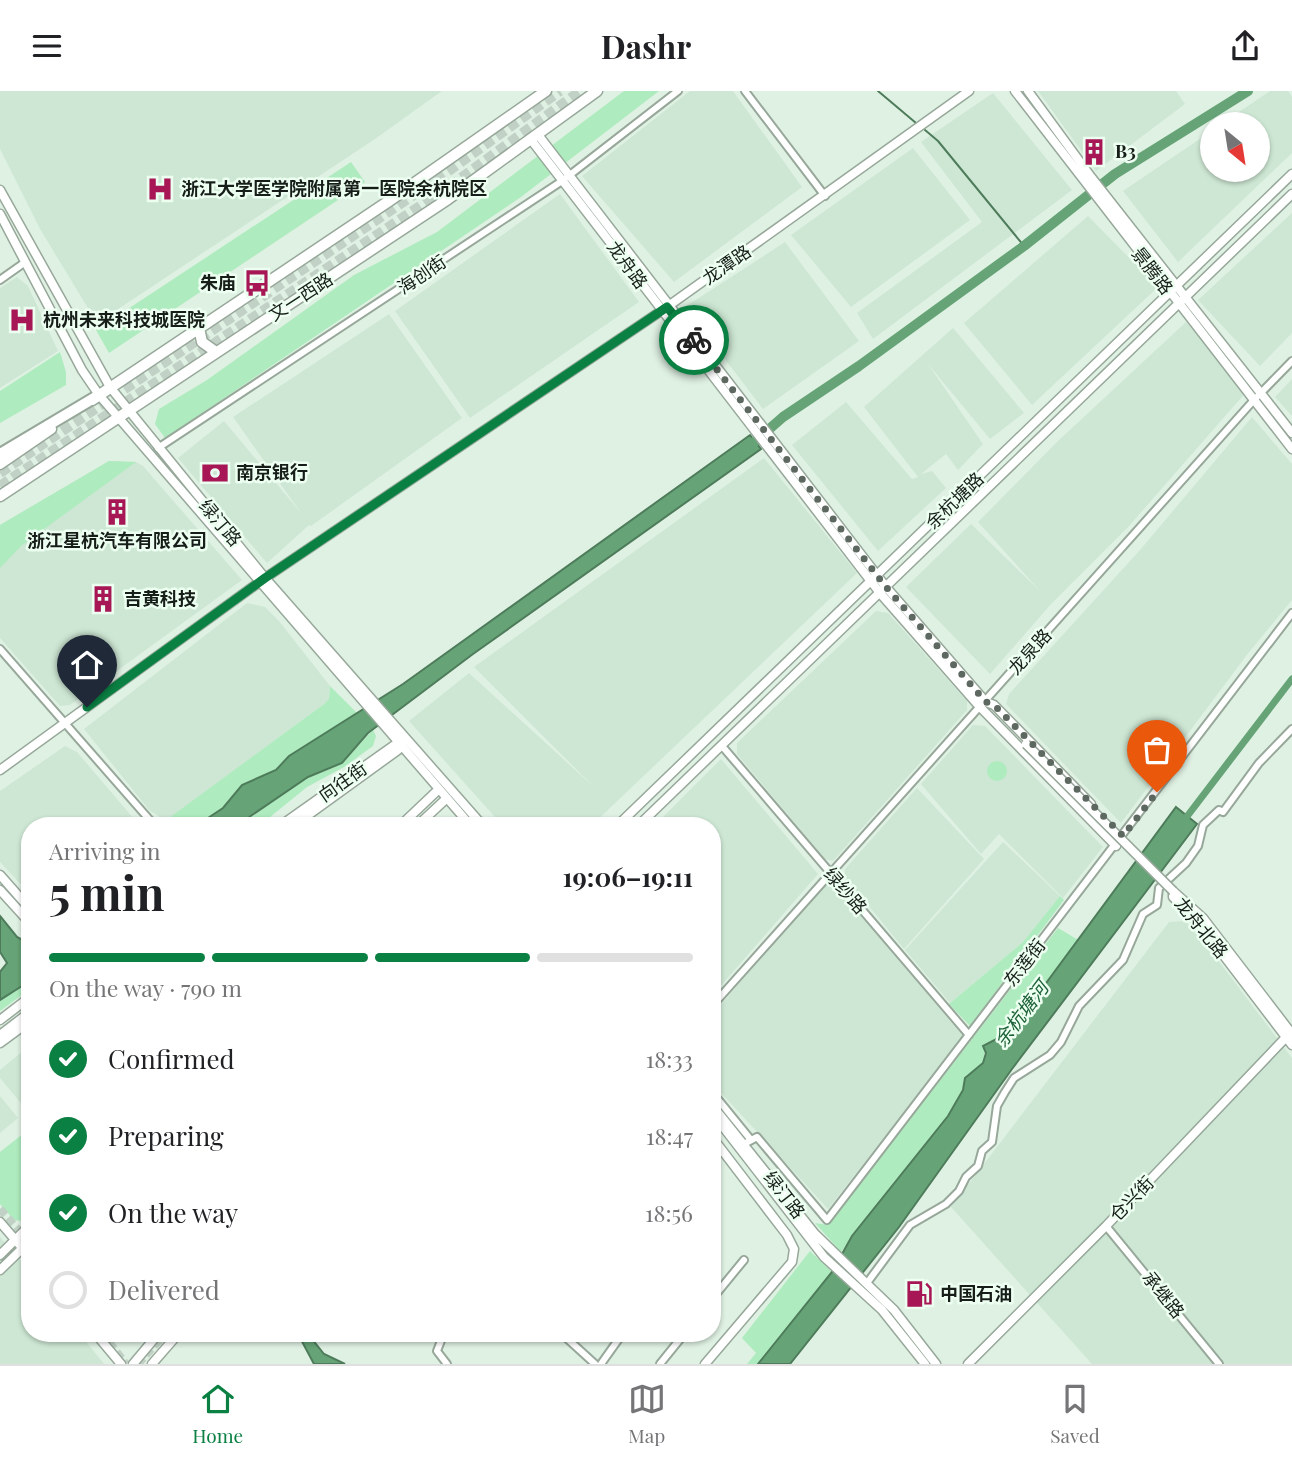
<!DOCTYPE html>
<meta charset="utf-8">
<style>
body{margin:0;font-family:"Playfair Display","Noto Sans SC",serif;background:#f6f6f6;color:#202124;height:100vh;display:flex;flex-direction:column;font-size:26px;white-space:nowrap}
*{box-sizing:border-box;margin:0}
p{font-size:23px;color:#757577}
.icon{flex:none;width:38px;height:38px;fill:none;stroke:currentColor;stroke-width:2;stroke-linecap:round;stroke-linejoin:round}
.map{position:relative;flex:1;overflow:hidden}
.panel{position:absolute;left:21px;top:726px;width:700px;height:525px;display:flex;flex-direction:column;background:#fff;border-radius:28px;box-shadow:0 2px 5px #0004}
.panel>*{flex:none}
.needle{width:46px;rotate:150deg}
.tools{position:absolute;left:1200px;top:21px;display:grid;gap:14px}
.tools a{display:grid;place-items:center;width:70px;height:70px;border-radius:50%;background:#fff;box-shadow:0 2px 5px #0004;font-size:35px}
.pin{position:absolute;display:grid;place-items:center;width:60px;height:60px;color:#fff;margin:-72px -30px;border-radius:50% 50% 50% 0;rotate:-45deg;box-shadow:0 0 7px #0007}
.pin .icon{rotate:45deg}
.courier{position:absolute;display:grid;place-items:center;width:70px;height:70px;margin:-35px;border:5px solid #0b8043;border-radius:50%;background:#fff;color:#222;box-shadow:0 2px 9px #0007}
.headline em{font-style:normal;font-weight:700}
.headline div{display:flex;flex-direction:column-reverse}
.headline{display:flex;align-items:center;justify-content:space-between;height:119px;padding:0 28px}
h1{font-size:46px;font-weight:700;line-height:52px}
.bar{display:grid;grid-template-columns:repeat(4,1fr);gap:10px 7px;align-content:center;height:84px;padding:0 28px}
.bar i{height:9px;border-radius:5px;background:#e0e0e0}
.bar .active{background:#0b8043}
.bar p{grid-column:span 4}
ol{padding:0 28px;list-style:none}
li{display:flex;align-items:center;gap:21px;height:77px}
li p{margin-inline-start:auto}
li .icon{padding:7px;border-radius:50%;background:#0b8043;color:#fff;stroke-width:4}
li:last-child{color:#757577}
li i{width:38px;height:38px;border:4px solid #e0e0e0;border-radius:50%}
header{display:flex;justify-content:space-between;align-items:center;height:91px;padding:0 28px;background:#fff;font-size:32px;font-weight:700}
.dock{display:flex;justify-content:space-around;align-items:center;height:98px;border-top:2px solid #e0e0e0;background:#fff;font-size:19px;color:#757577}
.dock a{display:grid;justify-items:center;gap:4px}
.dock .active{color:#0b8043}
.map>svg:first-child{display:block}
.built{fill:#cee7d4}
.green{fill:#aeebbe}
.water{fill:#66a477;stroke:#4e7c5b;stroke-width:2}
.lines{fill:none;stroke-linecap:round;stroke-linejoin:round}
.stream{stroke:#4e7c5b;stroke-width:2}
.canal{stroke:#66a477;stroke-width:7}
.river{stroke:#66a477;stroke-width:10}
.secondary-tunnel{stroke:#c1d1c5;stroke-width:8;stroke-dasharray:8 4;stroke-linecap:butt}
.highway-tunnel{stroke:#c1d1c5;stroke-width:10;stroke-dasharray:10 5;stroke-linecap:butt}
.street-casing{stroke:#97a89a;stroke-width:10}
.secondary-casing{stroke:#97a89a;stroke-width:11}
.primary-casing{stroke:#97a89a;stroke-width:13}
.highway-casing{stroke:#97a89a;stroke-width:14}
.street{stroke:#fff;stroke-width:6}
.secondary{stroke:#fff;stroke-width:8}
.primary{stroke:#fff;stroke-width:10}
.highway{stroke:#fff;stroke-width:10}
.secondary-bridge-casing{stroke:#97a89a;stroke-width:11;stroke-linecap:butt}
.secondary-bridge{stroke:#fff;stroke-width:8}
.done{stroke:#5d6860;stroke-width:7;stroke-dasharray:0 12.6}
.route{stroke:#0b8043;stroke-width:9}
.labels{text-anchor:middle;stroke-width:5;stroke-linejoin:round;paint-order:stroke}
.poi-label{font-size:18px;font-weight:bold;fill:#171e19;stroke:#ecfff0;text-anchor:start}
.street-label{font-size:18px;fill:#171e19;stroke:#ecfff0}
.water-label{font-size:19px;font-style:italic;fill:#1d6237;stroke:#ecfff0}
</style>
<header><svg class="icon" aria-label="menu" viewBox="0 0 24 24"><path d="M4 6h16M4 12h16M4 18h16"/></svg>Dashr<svg class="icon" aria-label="share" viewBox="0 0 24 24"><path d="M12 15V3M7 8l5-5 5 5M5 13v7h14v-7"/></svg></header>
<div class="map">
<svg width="1292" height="1273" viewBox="0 0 1292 1273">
<rect width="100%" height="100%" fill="#dff1e3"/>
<!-- built -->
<path class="built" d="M0,0h442l-67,48 -278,184 -57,-94 -40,-80z
M690,0h43l69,96 -128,95 -92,-106z
M1038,0h138l9,13 -89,67z
M1270,0h18l4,6v56l-114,109 -55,-71 90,-61v40h45v-46h-37z
M993,2l79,97 -199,149 -16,-26 125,-91 -61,-80z
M913,57l57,72 -119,87 -60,-72z
M560,103l79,108 -169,116 -75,-107z
M1292,122v120l-32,33 -62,-66z
M1088,125l70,71 -126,118 -68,-82z
M785,151l74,99 -96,68 -78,-102z
M17,186l11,9 30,65 -58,37v-100z
M389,223l73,104 -151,108 -2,-1 -42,38 -89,-105 46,-37 77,92 -68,-96z
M1186,231l61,69 -118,135 -77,77 -62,71 -84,-87 65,-63 69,67 -62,-69 80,-81z
M953,237l71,85 -34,26 -62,-75 55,80 -25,26 -12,-16 -25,20 11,-3 14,17 -68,63 -86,-106 54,-43 66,77 6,-2 -54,-70z
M1292,288v37l-17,-19z
M1252,326l40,47v136l-46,56 -125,167 -115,-119 3,-10 131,-144z
M764,367l93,115 -266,253h-88l-94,-105 60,-48 125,114 -120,-120z
M109,370l27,1 7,4 99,114 -172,125 -10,1 -60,-68v-113z
M247,512l18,4 14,14 51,65 -1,14 -160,119h-6l-14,-9 -65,-81z
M876,520l12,2 79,88v9l-134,151 -8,-2 -88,-105v-11z
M973,634l12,1 118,121 -40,51 -64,-64 -18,20 -60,-70z
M65,655l12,6 63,74h-110v68l-30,-32v-71z
M721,668l97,115 -106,122v-170h-58z
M917,697l67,71 -80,90 -59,-72v-8z
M1003,751l57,54 -37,46 -73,61 -45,-53z
M829,788l134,157 -135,173 -116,-126v-68z
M1184,830l12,10 96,127v306h-200l-141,-157 218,-285z
M30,954v69l-30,-36v-8z
M0,1005l18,22 -18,15z
M0,1146l30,34v62l50,1 24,30h-104z"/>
<!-- green -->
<path class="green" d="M624,0h35l-138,106 -356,241 -10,-14 4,-15 48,-29 147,-105 83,-43z
M351,71l14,20 -256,171 -13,-23z
M60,261l6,20v13l-66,38v-32z
M109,370l27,1 -115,84 -21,22v-43z
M330,595l28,28 -69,42 -13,14 -33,15 -20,23 -27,18h-28l-3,-5 159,-117 5,-5z
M373,639l3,6 -3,10 -29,21 -37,20 -48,39h-23l72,-49 34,-14z
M987 680a10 10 0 1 1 20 0a10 10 0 1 1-20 0Z
M1060,805l4,4 -94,126 -21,-22 74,-62z
M1058,837l22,13 -70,91 -24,12 -3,19 -18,15 -2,12 -15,26 -107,136 -26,-29 13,2z
M22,895l8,3 -30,22v-11z
M24,1042l6,1v79l-8,8 -8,-1 -14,-16v-52z
M810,1160l22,21 -74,92h-11l9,-11 -14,-15z"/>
<!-- water -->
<path class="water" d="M750,344l11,14 -288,205 -105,79 -26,30 -34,14 -72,49h-40l27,-18 19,-23 34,-15 13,-14 114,-72z
M1176,716l21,17 -185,245 -113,158 -109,137h-32l74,-92 20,-36 96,-120 15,-26 2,-12 18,-15 3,-10 -3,-7 27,-14z
M0,825l17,21 13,7v45l-8,-3 -22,14v-28l7,-9 -7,-11z
M298,1243h10l16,20 21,10h-31z"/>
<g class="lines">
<!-- stream -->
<path class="stream" d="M878,0l38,32
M925,39l13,11 86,105"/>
<!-- canal -->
<path class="canal" d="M1182,732l110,-144"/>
<!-- river -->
<path class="river" d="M744,360l39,-34 76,-51 165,-120 91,-72 133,-83"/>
<!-- secondary-tunnel -->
<path class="secondary-tunnel" d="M0,1118l30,34
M102,1242l24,31
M138,1273l28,-31"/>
<!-- highway-tunnel -->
<path class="highway-tunnel" d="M0,382l439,-295 121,-87
M0,395l450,-300 130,-95"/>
<defs>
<path id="street" d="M745,0l80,105
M0,189l24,-17
M158,357l404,-267 116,-90
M0,558l155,177
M722,655l247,289
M712,915l541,-605 39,-40
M712,1001l39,48
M744,1053l13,-7 70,83 465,-607
M1106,1135l113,138
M867,1192l43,-58 36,-21 13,-13 7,-14 12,-11 4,-15 10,-9 5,-36 8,-14 9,-14 36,-23 11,-13 18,-36 44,-46 20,-46 14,-9 2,-17 27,-25 12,-17 5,-21 16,-15 4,2 36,-49 33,-34
M712,1208l32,-39
M439,1242l3,5 -5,13 10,13
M561,1242l34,31
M601,1273l22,-31
M660,1273l25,-31"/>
<path id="secondary" d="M1015,0l277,358
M1028,0l63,86 201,256
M539,45l347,451 100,115 8,3 97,99
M532,50l348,452 100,114 136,139
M0,99l110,197 155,191 218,248
M0,123l82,156 17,25 372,431
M0,679l265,-192 402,-271 302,-216
M280,735l123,-87
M293,735l105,-76
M400,735l39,-37
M417,735l30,-28
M617,735l675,-652
M638,735l654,-632
M0,784l30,34
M0,799l30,33
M1173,800v6l26,26 93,122
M1173,800l30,27 89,116
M0,929l30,-23
M0,944l30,-23
M0,952l30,-22
M712,1014l103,129 79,76 42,54
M717,1028l107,138 58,53 43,54
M0,1131l30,35
M0,1164l30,-30
M0,1179l30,-29
M95,1242l26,31
M133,1273l26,-31
M152,1273l27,-31
M705,1273l87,-102 2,-13 -7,-14 -75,-98
M968,1273l138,-138 186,-195"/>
<path id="primary" d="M199,237l3,14 14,10
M92,309l297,-199 157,-110
M0,373l51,-35
M0,405l448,-297 149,-108"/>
<path id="highway" d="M0,363l99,-59"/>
</defs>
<!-- street casing -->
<use href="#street" class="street-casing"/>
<!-- secondary casing -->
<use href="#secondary" class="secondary-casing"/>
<!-- primary casing -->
<use href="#primary" class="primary-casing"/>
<!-- highway casing -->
<use href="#highway" class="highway-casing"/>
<!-- street -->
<use href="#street" class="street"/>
<!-- secondary -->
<use href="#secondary" class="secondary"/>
<!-- primary -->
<use href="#primary" class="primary"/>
<!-- highway -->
<use href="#highway" class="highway"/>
<defs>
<path id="secondary-bridge" d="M1026,653l147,147"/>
</defs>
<!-- secondary-bridge casing -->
<use href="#secondary-bridge" class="secondary-bridge-casing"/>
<!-- secondary-bridge -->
<use href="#secondary-bridge" class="secondary-bridge"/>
</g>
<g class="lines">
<!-- done -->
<path class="done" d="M694,249l192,247 100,115 8,3 129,131 34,-44"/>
<!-- route -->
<path class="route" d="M87,616l178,-129 402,-271 27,33"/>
</g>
<!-- icons -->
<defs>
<symbol id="building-bare" viewBox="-9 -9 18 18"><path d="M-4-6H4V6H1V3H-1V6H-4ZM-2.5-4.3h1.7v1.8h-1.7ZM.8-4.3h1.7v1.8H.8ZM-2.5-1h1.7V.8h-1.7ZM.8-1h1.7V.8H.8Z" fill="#a71755" stroke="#ecfff0" stroke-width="2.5" paint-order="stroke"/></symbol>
<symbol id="hospital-bare" viewBox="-9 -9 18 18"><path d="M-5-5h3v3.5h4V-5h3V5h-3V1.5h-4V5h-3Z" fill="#a71755" stroke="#ecfff0" stroke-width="2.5" paint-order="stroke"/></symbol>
<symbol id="bus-bare" viewBox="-9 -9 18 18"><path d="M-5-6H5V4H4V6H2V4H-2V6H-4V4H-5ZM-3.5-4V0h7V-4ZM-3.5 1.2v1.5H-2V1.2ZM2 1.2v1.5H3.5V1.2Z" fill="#a71755" stroke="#ecfff0" stroke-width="2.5" paint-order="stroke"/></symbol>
<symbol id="bank-bare" viewBox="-9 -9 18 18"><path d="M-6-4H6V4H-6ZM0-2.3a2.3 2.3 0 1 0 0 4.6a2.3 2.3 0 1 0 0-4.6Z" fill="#a71755" stroke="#ecfff0" stroke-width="2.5" paint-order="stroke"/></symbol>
<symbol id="fuel-bare" viewBox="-9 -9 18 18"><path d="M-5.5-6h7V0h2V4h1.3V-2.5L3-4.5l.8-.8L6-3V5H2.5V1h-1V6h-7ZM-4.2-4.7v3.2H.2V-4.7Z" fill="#a71755" stroke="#ecfff0" stroke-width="2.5" paint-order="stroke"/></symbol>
</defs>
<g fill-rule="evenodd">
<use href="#building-bare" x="1075" y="42" width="38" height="38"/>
<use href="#hospital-bare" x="141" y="79" width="38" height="38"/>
<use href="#bus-bare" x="238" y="173" width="38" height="38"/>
<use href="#hospital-bare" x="3" y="210" width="38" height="38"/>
<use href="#bank-bare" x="196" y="363" width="38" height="38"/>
<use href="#building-bare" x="98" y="402" width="38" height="38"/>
<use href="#building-bare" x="84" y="489" width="38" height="38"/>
<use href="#fuel-bare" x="900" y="1184" width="38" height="38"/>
</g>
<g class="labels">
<!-- poi labels -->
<g class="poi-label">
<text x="1115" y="67">B3</text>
<text x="181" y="104">浙江大学医学院附属第一医院余杭院区</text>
<text x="236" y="198" text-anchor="end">朱庙</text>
<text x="43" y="235">杭州未来科技城医院</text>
<text x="236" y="388">南京银行</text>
<text x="117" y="456" text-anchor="middle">浙江星杭汽车有限公司</text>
<text x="124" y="514">吉黄科技</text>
<text x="940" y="1209">中国石油</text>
</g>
<!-- street labels -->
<g class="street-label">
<text transform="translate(627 174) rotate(54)" y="6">龙舟路</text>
<text transform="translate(727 174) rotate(-35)" y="6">龙潭路</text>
<text transform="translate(1152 180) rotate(52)" y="6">景腾路</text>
<text transform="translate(422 184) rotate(-34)" y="6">海创街</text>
<text transform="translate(301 206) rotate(-33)" y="6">文一西路</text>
<text transform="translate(955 410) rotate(-44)" y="6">余杭塘路</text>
<text transform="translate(220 432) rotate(50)" y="6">绿汀路</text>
<text transform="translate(1030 561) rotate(-48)" y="6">龙泉路</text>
<text transform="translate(343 691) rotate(-35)" y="6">向往街</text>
<text transform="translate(845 800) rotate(49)" y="6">绿纱路</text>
<text transform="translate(1201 837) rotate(51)" y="6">龙舟北路</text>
<text transform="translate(1025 872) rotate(-52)" y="6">东莲街</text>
<text transform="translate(784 1104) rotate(52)" y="6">绿汀路</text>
<text transform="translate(1132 1108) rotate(-46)" y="6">仓兴街</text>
<text transform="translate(1163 1204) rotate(51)" y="6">承继路</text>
</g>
<!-- water labels -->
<g class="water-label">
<text transform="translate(1021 923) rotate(-53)" y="7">余杭塘河</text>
</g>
</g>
</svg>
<div class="tools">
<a><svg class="needle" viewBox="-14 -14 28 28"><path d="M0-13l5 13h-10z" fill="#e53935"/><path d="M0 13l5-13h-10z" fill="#757577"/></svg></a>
</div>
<div class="pin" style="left:1157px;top:701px;background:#ea580c"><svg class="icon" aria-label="bag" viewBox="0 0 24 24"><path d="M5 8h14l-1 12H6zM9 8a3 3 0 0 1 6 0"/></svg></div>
<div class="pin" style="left:87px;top:616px;background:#1f2937"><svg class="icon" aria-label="home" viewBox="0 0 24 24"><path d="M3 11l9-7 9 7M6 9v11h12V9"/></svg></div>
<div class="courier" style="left:694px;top:249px"><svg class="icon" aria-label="bike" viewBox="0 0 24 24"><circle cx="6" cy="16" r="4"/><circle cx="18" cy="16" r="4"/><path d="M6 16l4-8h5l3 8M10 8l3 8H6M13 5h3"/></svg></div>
<section class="panel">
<div class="headline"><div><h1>5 min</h1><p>Arriving in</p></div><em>19:06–19:11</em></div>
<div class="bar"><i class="active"></i><i class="active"></i><i class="active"></i><i></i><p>On the way · 790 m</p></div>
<ol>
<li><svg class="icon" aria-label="check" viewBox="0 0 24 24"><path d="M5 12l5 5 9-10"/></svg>Confirmed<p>18:33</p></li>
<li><svg class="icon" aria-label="check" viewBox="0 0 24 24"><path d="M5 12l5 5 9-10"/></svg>Preparing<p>18:47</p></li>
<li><svg class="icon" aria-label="check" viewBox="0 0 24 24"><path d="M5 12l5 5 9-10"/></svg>On the way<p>18:56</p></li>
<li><i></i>Delivered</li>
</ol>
</section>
</div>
<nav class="dock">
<a class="active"><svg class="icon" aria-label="home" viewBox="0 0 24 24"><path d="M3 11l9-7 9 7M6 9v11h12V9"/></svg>Home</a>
<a><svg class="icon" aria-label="map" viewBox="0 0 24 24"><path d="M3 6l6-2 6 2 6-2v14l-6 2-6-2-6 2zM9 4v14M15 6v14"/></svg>Map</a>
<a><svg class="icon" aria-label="saved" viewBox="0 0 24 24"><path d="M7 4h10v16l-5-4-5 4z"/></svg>Saved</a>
</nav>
